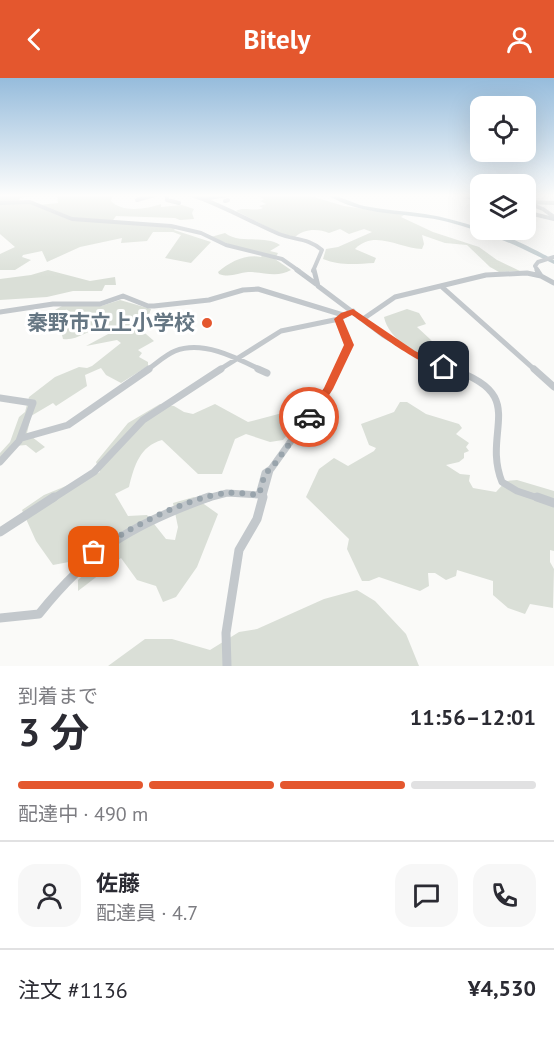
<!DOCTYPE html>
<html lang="ja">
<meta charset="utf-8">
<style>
body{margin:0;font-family:"PT Sans","Noto Sans JP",sans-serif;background:#f7f7f7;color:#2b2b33;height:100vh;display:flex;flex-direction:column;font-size:22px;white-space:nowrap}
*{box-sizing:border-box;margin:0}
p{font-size:20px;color:#7c7c81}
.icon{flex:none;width:33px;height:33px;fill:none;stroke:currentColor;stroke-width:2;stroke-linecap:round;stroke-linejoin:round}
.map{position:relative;height:588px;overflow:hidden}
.sheet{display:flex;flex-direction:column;background:#fff;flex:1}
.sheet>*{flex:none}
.tools{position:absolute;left:470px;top:18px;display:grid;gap:12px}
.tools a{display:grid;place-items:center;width:66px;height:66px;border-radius:12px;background:#fff;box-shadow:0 6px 24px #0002;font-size:30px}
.pin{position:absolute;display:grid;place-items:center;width:51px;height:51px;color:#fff;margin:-26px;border-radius:12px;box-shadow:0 3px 9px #0006}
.courier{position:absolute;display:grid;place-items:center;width:60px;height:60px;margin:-30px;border:4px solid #e4572e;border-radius:50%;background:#fff;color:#222;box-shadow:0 2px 8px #0007}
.overview em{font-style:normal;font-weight:700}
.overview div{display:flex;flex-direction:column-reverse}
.overview{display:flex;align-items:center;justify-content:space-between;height:102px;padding:0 18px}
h1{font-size:39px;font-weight:700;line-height:45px}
.bar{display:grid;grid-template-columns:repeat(4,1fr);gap:9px 6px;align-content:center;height:72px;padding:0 18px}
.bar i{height:8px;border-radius:4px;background:#e1e1e2}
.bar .on{background:#e4572e}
.bar p{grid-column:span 4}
.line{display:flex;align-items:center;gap:15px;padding:0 18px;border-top:2px solid #e1e1e2}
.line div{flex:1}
.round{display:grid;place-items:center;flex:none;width:63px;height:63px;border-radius:18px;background:#f7f7f7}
header{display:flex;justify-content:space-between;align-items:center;height:78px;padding:0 18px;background:#e4572e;color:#fff;font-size:27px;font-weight:700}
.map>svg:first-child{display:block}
.green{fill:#dadfd7}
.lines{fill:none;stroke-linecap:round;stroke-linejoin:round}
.river{fill:#bbc7cb;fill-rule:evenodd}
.minor-far3{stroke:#c3c8cc;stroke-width:4}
.minor-far2{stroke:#c3c8cc;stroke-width:5}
.minor-far1{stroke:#c3c8cc;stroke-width:7}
.minor{stroke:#c3c8cc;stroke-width:9}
.route{fill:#e4572e}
.done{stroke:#99a4ac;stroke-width:6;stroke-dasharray:0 10.8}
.poi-dot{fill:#e4572e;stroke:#fff;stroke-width:2}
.labels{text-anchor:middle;stroke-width:6;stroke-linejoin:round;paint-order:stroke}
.poi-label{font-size:21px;font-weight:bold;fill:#657683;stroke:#fff;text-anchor:end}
</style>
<header><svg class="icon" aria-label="back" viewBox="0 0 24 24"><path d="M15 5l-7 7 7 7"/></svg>Bitely<svg class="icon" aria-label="person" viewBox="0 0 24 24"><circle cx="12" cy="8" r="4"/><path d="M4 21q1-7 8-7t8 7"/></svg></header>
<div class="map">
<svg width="554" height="588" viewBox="0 0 554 588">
<rect width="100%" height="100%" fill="#fafaf8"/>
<!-- green -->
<path class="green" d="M0,117h40l-20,3 -2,4 21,3 19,-2 -1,-8h56l-2,6c11,12 36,8 50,3v3l21,-2 12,4 -2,4 2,6 -14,1 -5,-2 -59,-2 -5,7 65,5 -2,2 37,12 -20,21 -26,-5 16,-23 -8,-3h-20l-6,9 -26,2 1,-5 -42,9 -33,15 -5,-11 -19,4 -1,2 9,3 -16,10h-15v-16l15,-7 -15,-13z
M262,117h45l37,11 60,9 -3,2 32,15 46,15 18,13 23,11 -21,1 -9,-5 -23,-22 -22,-2 -23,-8 2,9 -2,5c-22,0 -47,-20 -67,0l21,9 -2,5c-18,1 -34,3 -51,-4l3,-10 12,-2 34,-15 -8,-3 -15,5 -9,-5 -11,4c-11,-5 -26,-4 -34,4l-16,-4 -43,-22c7,-5 18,1 27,-3l-4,-2 7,-2 -6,-3 4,-2 -5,-2z
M225,155c16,12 39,1 55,12l-10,6 8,2 -3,6 16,11c-14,8 -27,2 -43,2 -10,1 -18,6 -29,2l-1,-2c12,-10 27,-18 43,-15l2,-3 -22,-5 -30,-12z
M48,192l42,11 25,-4 1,8h-11l-3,6h-29l-26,6 -47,3v-21l31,-4z
M120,222l31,9 -4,11 -9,7 16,14 -16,9 4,3 -3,4 9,5v4l-27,17 -15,-8 -5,-7 -16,7 2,11 -31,20 -3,-3 -22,13 -4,17 18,14 -9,6 -10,-8 -11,1 -15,13v-6l10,-11 9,-25 6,-5 4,-15 26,-20 24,-10 8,1 5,-2 29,-23 -4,-3 -31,6 24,-13c-16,-12 -29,9 -47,6 -1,-11 -13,-15 -15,-25l14,-8h39z
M407,231l12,4 7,11 -9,3 14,13 12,18 -2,2c-21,-1 -53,-21 -57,-43z
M400,324h7l19,12 33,10 3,4 -6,6 13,9 -3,4 3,4 -5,2v5l-5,4 -13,3 14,9 10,1 -1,6 4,7 23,4 10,-11 11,-1 37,11v60l-4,-1v12l4,7 -1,39 -23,-4 -5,10 -17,-6 -15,-13v-14l-36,-11 -1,6 -10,4 -11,-7h-7l1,13 -9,5 -41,-14 -10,4h-7l-15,-32 2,-10 -43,-42 13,-28 15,-11 14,8 26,-15 2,-3 -7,-3 -8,-21 33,-12z
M160,326l14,2 10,6 9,2 22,-10 33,18 38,-10 19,2 -22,26 -13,2 -24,-8 -11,5 -13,35h-24l-36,-34c-22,6 -28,26 -33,47l-14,7 13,22 19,-1 19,24 9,1 3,-13 -5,-24 21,-6 24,17 -21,53 -21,30 -13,5 -7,-16 -19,-6 -16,-22 -43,33v-11l43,-40 -15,-5 -32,26 -21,4 -17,-24 -14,-31 22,-15 56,-23 -4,-10 32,-39z
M357,512l18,11 31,33 13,32h-311l37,-27h27l38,11 29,-18 18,-3 67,-30z"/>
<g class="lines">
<!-- river -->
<path class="river" d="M328,117c11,0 24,8 36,11 20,4 41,5 61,8 19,3 37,8 55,14v2c19,0 56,20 74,30v4c-11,-5 -22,-11 -33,-16 -24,-11 -48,-19 -73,-26 -38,-10 -88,-5 -120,-27z"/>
<!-- minor-far3 -->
<path class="minor-far3" d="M167,117v5l12,3
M192,117c30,10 57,26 87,39 15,6 30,4 43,16l-9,21
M464,117l16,6
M208,120l20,-3
M137,122l18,-5
M225,123l3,-1
M525,124l18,7 11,8
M527,124l27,1
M0,125l30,-1 42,17 99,7 30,7 25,12 56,14 17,12
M525,134l29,7
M538,193l-3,-5 3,-4 16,-5"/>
<!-- minor-far2 -->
<path class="minor-far2" d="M297,192l19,14
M314,192l4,16 65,49 41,24 32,11
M537,192l4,6 13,7
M442,209l93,83
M0,234l53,-8h47l23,-8 25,10h6l55,-6 34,-10 15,-1 85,26
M363,241l32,-22 91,-22 41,-2 14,3
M147,292c9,-6 18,-15 28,-19 28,-11 62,7 86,19
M219,292l62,-39 58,-12 14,-8
M338,292c12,-24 12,-27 1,-51"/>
<!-- minor-far1 -->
<path class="minor-far1" d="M258,291l9,4
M451,291c80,26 30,61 51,113l15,9 24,8
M534,291l20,18
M0,320l33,5 -14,38 -19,21
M22,360l46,-13 81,-56
M52,421l42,-27 49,-52 78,-51
M204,421l23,-6 32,2 6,-22 6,-4 57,-80 10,-20
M262,421l8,-29"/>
<!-- minor -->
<path class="minor" d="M537,419l17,6
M0,454l54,-35
M0,540l39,-4c52,-65 92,-89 170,-117
M227,588l-1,-33 13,-83 18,-31 6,-22"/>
</g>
<!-- sky -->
<linearGradient id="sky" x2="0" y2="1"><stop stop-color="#96bcdc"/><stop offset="0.59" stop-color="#fdfdfc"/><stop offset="1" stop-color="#fdfdfc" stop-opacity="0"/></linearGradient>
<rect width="554" height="199" fill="url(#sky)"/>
<!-- route -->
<path class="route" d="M353,231l62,42 33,16c-14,11 -81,-42 -96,-52l-9,4 11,26 -21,44 -20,31h-8l-2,-3 21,-29 20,-43 -10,-26 7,-6z"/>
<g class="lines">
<!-- done -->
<path class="done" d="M94,474c33,-23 91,-54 132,-59 10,-1 22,1 33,2l6,-22 6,-4 38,-52"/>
</g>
<!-- markers -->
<circle class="poi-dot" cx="207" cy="245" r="6"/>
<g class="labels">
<!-- poi labels -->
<g class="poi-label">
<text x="195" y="252">秦野市立上小学校</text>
</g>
</g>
</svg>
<div class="tools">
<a><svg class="icon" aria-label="locate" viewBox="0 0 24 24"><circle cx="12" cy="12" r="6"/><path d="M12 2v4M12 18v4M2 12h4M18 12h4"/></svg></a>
<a><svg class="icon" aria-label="layers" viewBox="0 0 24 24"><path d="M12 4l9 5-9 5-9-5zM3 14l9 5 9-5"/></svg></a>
</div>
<div class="pin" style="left:94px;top:474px;background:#ea580c"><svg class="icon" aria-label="bag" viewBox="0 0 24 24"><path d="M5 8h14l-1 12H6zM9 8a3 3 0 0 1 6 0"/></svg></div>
<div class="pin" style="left:444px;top:289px;background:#1f2937"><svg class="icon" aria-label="home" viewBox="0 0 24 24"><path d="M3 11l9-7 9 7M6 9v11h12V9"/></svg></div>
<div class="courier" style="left:309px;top:339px"><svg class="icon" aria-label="car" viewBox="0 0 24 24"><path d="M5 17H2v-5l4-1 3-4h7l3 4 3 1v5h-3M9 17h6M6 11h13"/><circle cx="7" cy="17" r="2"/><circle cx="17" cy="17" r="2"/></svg></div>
</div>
<section class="sheet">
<div class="overview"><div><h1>3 分</h1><p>到着まで</p></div><em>11:56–12:01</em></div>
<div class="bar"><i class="on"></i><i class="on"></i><i class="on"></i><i></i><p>配達中 · 490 m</p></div>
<div class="line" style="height:108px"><a class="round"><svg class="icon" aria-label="person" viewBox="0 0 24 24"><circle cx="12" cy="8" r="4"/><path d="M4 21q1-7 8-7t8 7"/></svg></a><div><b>佐藤</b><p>配達員 · 4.7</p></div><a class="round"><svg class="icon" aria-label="chat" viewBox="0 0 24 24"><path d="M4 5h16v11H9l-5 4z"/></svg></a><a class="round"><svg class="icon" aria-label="phone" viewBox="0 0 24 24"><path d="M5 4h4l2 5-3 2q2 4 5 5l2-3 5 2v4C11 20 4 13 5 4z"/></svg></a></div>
<div class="line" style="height:78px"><div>注文 #1136</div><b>¥4,530</b></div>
</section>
